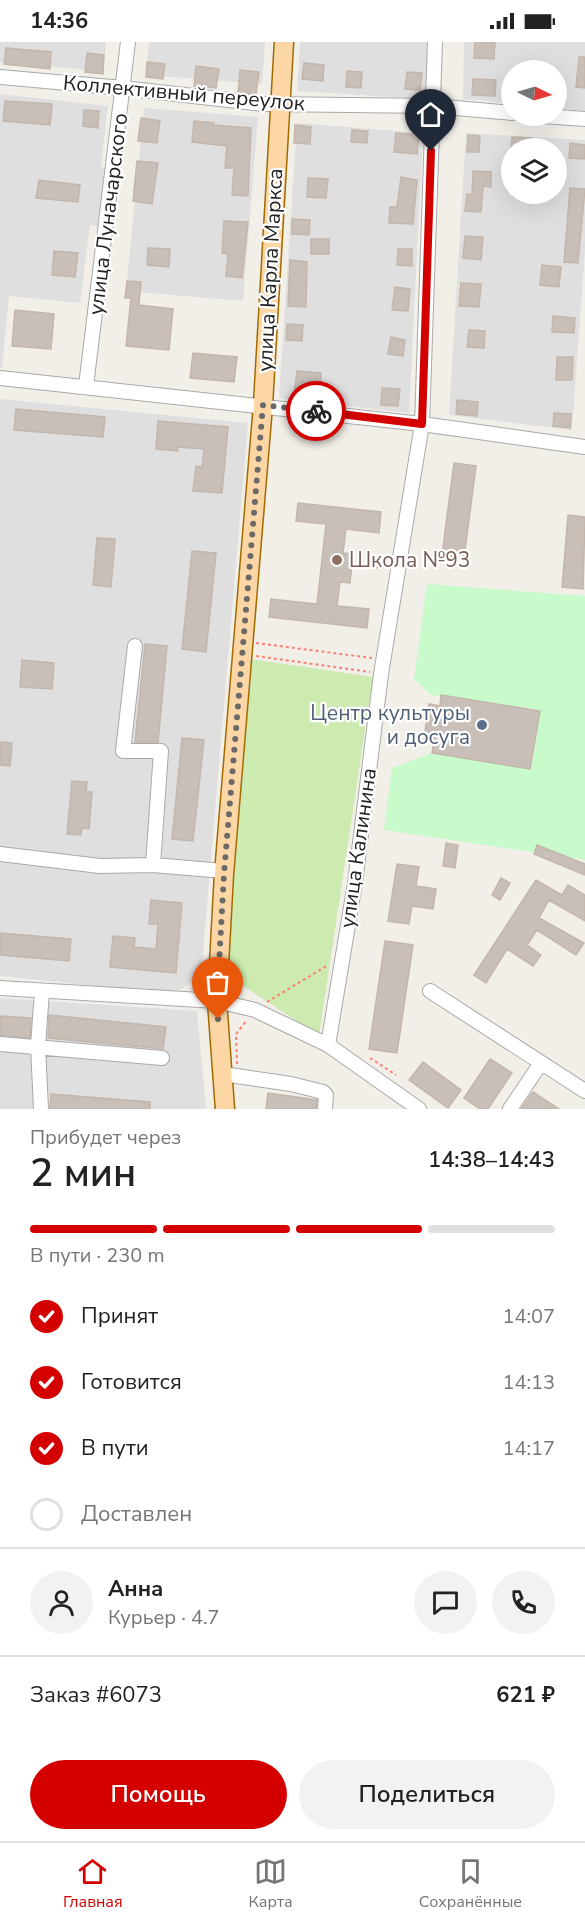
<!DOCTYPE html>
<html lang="ru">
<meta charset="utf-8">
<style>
body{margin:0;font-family:"Nunito Sans",sans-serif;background:#f2f2f2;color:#222;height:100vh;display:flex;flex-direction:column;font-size:22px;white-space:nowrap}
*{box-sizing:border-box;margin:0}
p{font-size:20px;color:#767676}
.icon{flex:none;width:33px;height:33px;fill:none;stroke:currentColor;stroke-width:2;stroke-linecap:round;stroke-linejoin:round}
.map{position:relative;height:1067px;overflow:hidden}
.panel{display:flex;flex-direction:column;background:#fff;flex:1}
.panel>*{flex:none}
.needle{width:39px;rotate:95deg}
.buttons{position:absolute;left:501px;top:18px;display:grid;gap:12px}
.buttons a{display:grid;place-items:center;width:66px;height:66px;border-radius:50%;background:#fff;box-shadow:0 6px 24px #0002;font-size:30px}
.pin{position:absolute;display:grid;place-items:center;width:51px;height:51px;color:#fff;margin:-62px -26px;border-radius:50% 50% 50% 0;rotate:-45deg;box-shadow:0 0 6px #0007}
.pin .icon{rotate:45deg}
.courier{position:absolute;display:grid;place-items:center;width:60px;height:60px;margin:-30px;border:4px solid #d40000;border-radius:50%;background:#fff;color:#222;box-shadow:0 2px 8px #0007}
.head em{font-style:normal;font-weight:600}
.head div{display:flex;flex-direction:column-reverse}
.head{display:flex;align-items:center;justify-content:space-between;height:102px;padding:0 30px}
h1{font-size:39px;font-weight:600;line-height:45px}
.bar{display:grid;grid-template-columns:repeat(4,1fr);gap:9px 6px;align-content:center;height:72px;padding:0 30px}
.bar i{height:8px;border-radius:4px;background:#e0e0e0}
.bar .on{background:#d40000}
.bar p{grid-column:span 4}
.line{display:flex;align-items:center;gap:15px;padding:0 30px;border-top:2px solid #e0e0e0}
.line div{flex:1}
.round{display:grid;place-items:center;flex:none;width:63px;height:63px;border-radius:32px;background:#f2f2f2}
ol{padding:0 30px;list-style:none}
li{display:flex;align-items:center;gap:18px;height:66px}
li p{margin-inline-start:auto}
li .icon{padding:6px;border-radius:50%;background:#d40000;color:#fff;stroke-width:4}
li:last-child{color:#767676}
li i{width:33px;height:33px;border:3px solid #e0e0e0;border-radius:50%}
.button{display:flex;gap:12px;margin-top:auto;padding:12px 30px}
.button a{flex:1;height:69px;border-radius:36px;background:#d40000;color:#fff;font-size:24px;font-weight:600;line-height:69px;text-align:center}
.button a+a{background:#f2f2f2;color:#222}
.status{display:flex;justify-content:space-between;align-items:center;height:42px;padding:0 30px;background:#fff;direction:ltr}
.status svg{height:16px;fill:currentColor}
.tab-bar{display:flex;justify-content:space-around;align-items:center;height:84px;border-top:2px solid #e0e0e0;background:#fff;font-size:16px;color:#767676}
.tab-bar a{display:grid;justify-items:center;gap:3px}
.tab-bar .on{color:#d40000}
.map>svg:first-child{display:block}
.residential{fill:#e0dfdf;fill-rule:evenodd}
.grass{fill:#cdebb0}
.park{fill:#c8facc}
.building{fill:#c7bfb8;stroke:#c4b6ab;stroke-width:1.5}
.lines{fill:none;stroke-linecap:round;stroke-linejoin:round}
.minor-casing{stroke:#a9a9a9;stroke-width:16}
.major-casing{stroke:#a06b00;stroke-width:21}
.path{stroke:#fa8072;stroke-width:2;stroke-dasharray:3 3;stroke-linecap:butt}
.minor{stroke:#fff;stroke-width:14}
.major{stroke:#fcd6a4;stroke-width:18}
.done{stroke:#6b6a68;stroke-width:6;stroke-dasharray:0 10.8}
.route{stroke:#d40000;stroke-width:8}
.education-dot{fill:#8d6e63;stroke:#fff;stroke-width:2}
.service-dot{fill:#5c6f8a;stroke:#fff;stroke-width:2}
.labels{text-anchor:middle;stroke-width:4.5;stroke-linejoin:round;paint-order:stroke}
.street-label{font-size:21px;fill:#222;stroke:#fff}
.education-label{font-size:21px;fill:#785e54;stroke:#fff;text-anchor:start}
.service-label{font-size:21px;fill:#4e5e75;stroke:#fff;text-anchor:end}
</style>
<div class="status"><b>14:36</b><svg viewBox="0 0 49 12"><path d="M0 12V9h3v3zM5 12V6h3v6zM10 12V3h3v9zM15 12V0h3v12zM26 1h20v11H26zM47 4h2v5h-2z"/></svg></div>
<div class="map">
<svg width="585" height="1067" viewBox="0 0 585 1067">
<rect width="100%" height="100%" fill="#f2efe9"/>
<!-- residential -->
<path class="residential" d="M0,0h106l-3,29 -103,-9z
M149,0h116l-3,42 -116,-9z
M300,0h129l-3,57 -129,-8z
M464,0h121v69l-28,-3 -1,-38h-44l-1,33 -48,-4z
M0,52l108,12 -7,60 8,6 -7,55 -12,-2 -10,78 -71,-7 -7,72h-2z
M144,66l114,9 -15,184 -117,-10z
M297,81l126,10 -14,280 -130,-15z
M466,91l119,7v110l-13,180 -123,-15zM512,106h44v46h-44z
M0,357l248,24 -47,553 -27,18 -174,-18z
M0,956l197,13 9,98h-206z"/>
<!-- grass -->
<path class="grass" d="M250,617l123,18 -54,359 -92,-61z"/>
<!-- park -->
<path class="park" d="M427,542l158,12v264l-201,-30 8,-62 40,-15 99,16 9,-58 -109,-16 -17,-16z"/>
<!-- building -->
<path class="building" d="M475,0h20l-1,17 -20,-1z
M6,6l45,4 -1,17 -46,-5z
M87,11l17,2 -1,19 -18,-2z
M579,15h6v31l-9,-1z
M147,20l18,2 -2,15 -17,-2z
M304,21l20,2 -1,16 -21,-2z
M196,24l23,3 -3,19 -22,-2z
M240,28l19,2 -3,22 -18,-2z
M347,29l15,1 -1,16 -15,-1z
M407,30l15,1 -2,17 -15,-1z
M473,37l23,1 -1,16 -23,-1z
M5,59l47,3 -2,21 -47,-4z
M84,68l15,1 -1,17 -15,-2z
M141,76l19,3 -3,22 -19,-2z
M194,79l20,2 -1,2 38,3 -3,68 -16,-1 2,-27h-9l2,-22 -35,-4z
M295,83l16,2 -1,17 -16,-1z
M352,88l16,1 -1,12 -16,-1z
M396,91l23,2 -2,19 -23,-2z
M468,93l12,1 -1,16h-12z
M512,95l20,1 -1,10h-20z
M570,101l15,2v14l-16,-1z
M137,119l21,2 -6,41 -19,-3z
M473,129l18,1v15l-8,-1 -2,26 -16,-1 2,-17h5z
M401,135l16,3 -4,44 -24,-1 1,-16h7z
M308,136l20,1 -2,19 -19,-1z
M39,138l41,5 -2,17 -42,-4z
M570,146l15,1 -7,74 -14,-1z
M292,177l18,1 -1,15 -17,-1z
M224,179l24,1 -6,56 -16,-2 2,-22 -6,-1z
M465,194l18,1 -2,23 -18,-2z
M311,197h18v15h-18z
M148,206l22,1 -1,18 -22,-2z
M398,207h14v17l-15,-1z
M54,209l24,2 -3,24 -23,-2z
M290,218l17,2 -1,45 -18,-1z
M542,223l19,2 -2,20 -19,-2z
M127,239l14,1 -2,23 34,4 -4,41 -43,-4 5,-48h-6z
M461,241l20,1 -2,23 -20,-1z
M395,245l15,2 -2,22 -16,-1z
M15,268l39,4 -3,35 -39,-3z
M553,274l22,2 -1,15 -22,-1z
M287,282l16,1 -1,16 -16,-1z
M469,288l16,1 -1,17 -17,-1z
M391,295l14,3 -2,16 -15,-2z
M193,311l44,4 -3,25 -44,-4z
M557,315h16l-1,23h-16z
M297,329l24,2 -2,25 -25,-2z
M382,346l18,1 -2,17 -17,-1z
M457,358l21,2 -1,14 -21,-2z
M16,367l89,8 -2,20 -89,-7z
M554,371l17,1 -1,14 -17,-2z
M158,379l70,6 -6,66 -29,-2 3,-25 6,1 2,-18 -26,-2v4l-22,-2z
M454,421l22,3 -12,92 -22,-3z
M298,461l83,9 -2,21 -33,-4 -3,24 10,1 -3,29 -10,-1 -3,24 32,3 -2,19 -98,-11 2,-18 46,5 9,-80 -30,-3z
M568,473l17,2 -2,72 -21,-2z
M97,496l18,1 -4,48 -18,-2z
M192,509l24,2 -10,99 -24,-3z
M145,602l22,2 -9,96h-23z
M22,618l32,3 -2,26 -32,-2z
M441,653l99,16 -10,58 -98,-16 2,-12 -10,-2 5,-35 11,2z
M182,696l22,2 -11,101 -21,-2z
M0,700l12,1 -2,23 -10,-1z
M72,739l15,1 -1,10h6l-3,37 -7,-1 -1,7 -14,-1z
M446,801l12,2 -3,23 -12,-2z
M537,803l48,19v11l-51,-21z
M397,822l22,3 -3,19 20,3 -3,20 -21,-3 -3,18 -21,-3z
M501,836l9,5 -10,17 -8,-5z
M536,838l26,15 6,-10 17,10v26l-36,-21 -10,18 45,25 -8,12 -39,-25 -10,15 14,10 -8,11 -26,-17 -21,34 -12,-8z
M151,858l31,3 -6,70 -66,-6 3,-31 22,2 -1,9 22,2 2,-25h-9z
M0,891l71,6 -2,22 -69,-6z
M385,899l28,4 -16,108 -28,-4z
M49,973l117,12 -3,22 -115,-11z
M0,974l31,2 -1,20 -30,-3z
M490,1017l22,14 -24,36h-8l-16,-11z
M423,1020l38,28 -13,18 -39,-28z
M533,1050l26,17h-38z
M268,1051l49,7 -1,9h-50z
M51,1052l99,8v7h-100z"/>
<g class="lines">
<defs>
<path id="minor" d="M0,35l123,11 141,16 169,2 79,7
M542,74l43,3
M0,336l422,46 163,23
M86,344l42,-344
M135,604l-12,105h38l-8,114 71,6
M0,812l100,12 53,-1
M0,946l217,13 38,9 73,35 91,64
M430,949l155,100
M0,1002l162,14
M328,1003l27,-162 26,-209 41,-250 13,-382
M223,1032l68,10 32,8 3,3 -1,14
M41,1067l-3,-63 4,-55
M510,1067l31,-46"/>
<path id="major" d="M225,1067l-8,-108 7,-127 39,-469 21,-363"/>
</defs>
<!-- minor casing -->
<use href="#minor" class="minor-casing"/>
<!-- major casing -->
<use href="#major" class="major-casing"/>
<!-- path -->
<path class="path" d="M351,524l37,2
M256,601l116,15
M256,614l114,16
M267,960l61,-37
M370,1016l26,17
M237,1022l-1,-30 11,-14"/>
<!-- minor -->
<use href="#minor" class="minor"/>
<!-- major -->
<use href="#major" class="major"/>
</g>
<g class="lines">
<!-- done -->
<path class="done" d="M218,977l-1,-18 7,-127 39,-469 53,6"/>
<!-- route -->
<path class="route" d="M316,369l106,13 9,-273"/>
</g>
<!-- markers -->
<circle class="education-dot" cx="337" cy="518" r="6"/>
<circle class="service-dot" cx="482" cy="683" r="6"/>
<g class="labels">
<!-- street labels -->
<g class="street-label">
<text transform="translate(184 51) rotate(5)" y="7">Коллективный переулок</text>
<text transform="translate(108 172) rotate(-83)" y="7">улица Луначарского</text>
<text transform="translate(270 228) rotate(-87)" y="7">улица Карла Маркса</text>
<text transform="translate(358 806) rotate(-82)" y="7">улица Калинина</text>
</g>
<!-- education labels -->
<g class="education-label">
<text x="349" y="525">Школа №93</text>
</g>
<!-- service labels -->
<g class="service-label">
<text x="470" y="678">Центр культуры<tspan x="470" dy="24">и досуга</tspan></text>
</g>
</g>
</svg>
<div class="buttons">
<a><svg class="needle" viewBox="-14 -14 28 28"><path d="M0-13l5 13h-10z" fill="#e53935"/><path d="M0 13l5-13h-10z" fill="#767676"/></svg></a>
<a><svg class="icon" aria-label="layers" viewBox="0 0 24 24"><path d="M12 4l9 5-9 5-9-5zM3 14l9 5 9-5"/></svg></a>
</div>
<div class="pin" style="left:218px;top:977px;background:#ea580c"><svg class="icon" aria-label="bag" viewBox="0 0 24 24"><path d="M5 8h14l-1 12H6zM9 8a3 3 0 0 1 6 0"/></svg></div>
<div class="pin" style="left:431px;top:109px;background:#1f2937"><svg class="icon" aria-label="home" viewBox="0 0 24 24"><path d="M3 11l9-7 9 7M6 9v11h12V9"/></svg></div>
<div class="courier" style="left:316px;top:369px"><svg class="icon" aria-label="bike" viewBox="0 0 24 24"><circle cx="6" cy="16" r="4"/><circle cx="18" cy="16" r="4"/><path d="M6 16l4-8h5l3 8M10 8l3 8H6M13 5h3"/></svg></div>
</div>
<section class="panel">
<div class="head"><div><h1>2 мин</h1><p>Прибудет через</p></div><em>14:38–14:43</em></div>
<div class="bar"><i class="on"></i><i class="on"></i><i class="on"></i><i></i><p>В пути · 230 m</p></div>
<ol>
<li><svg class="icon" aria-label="check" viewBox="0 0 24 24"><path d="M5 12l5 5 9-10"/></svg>Принят<p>14:07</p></li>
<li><svg class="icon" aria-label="check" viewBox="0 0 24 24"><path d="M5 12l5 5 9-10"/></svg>Готовится<p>14:13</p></li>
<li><svg class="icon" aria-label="check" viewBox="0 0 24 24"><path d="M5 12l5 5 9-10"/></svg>В пути<p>14:17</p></li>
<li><i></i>Доставлен</li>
</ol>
<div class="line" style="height:108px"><a class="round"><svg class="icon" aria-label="person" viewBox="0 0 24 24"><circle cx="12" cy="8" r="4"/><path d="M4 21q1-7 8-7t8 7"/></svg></a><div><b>Анна</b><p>Курьер · 4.7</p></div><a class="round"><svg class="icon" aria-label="chat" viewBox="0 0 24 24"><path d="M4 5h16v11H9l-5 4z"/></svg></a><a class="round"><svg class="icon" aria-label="phone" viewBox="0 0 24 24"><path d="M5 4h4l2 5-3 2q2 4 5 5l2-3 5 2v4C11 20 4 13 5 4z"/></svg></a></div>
<div class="line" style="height:78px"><div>Заказ #6073</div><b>621 ₽</b></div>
<div class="button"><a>Помощь</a><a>Поделиться</a></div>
</section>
<nav class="tab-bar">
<a class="on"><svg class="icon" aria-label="home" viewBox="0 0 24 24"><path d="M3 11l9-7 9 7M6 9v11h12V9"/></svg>Главная</a>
<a><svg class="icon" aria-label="map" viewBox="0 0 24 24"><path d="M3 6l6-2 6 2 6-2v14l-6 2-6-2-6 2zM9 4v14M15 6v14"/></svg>Карта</a>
<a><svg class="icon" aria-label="saved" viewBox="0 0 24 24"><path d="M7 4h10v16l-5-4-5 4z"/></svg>Сохранённые</a>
</nav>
